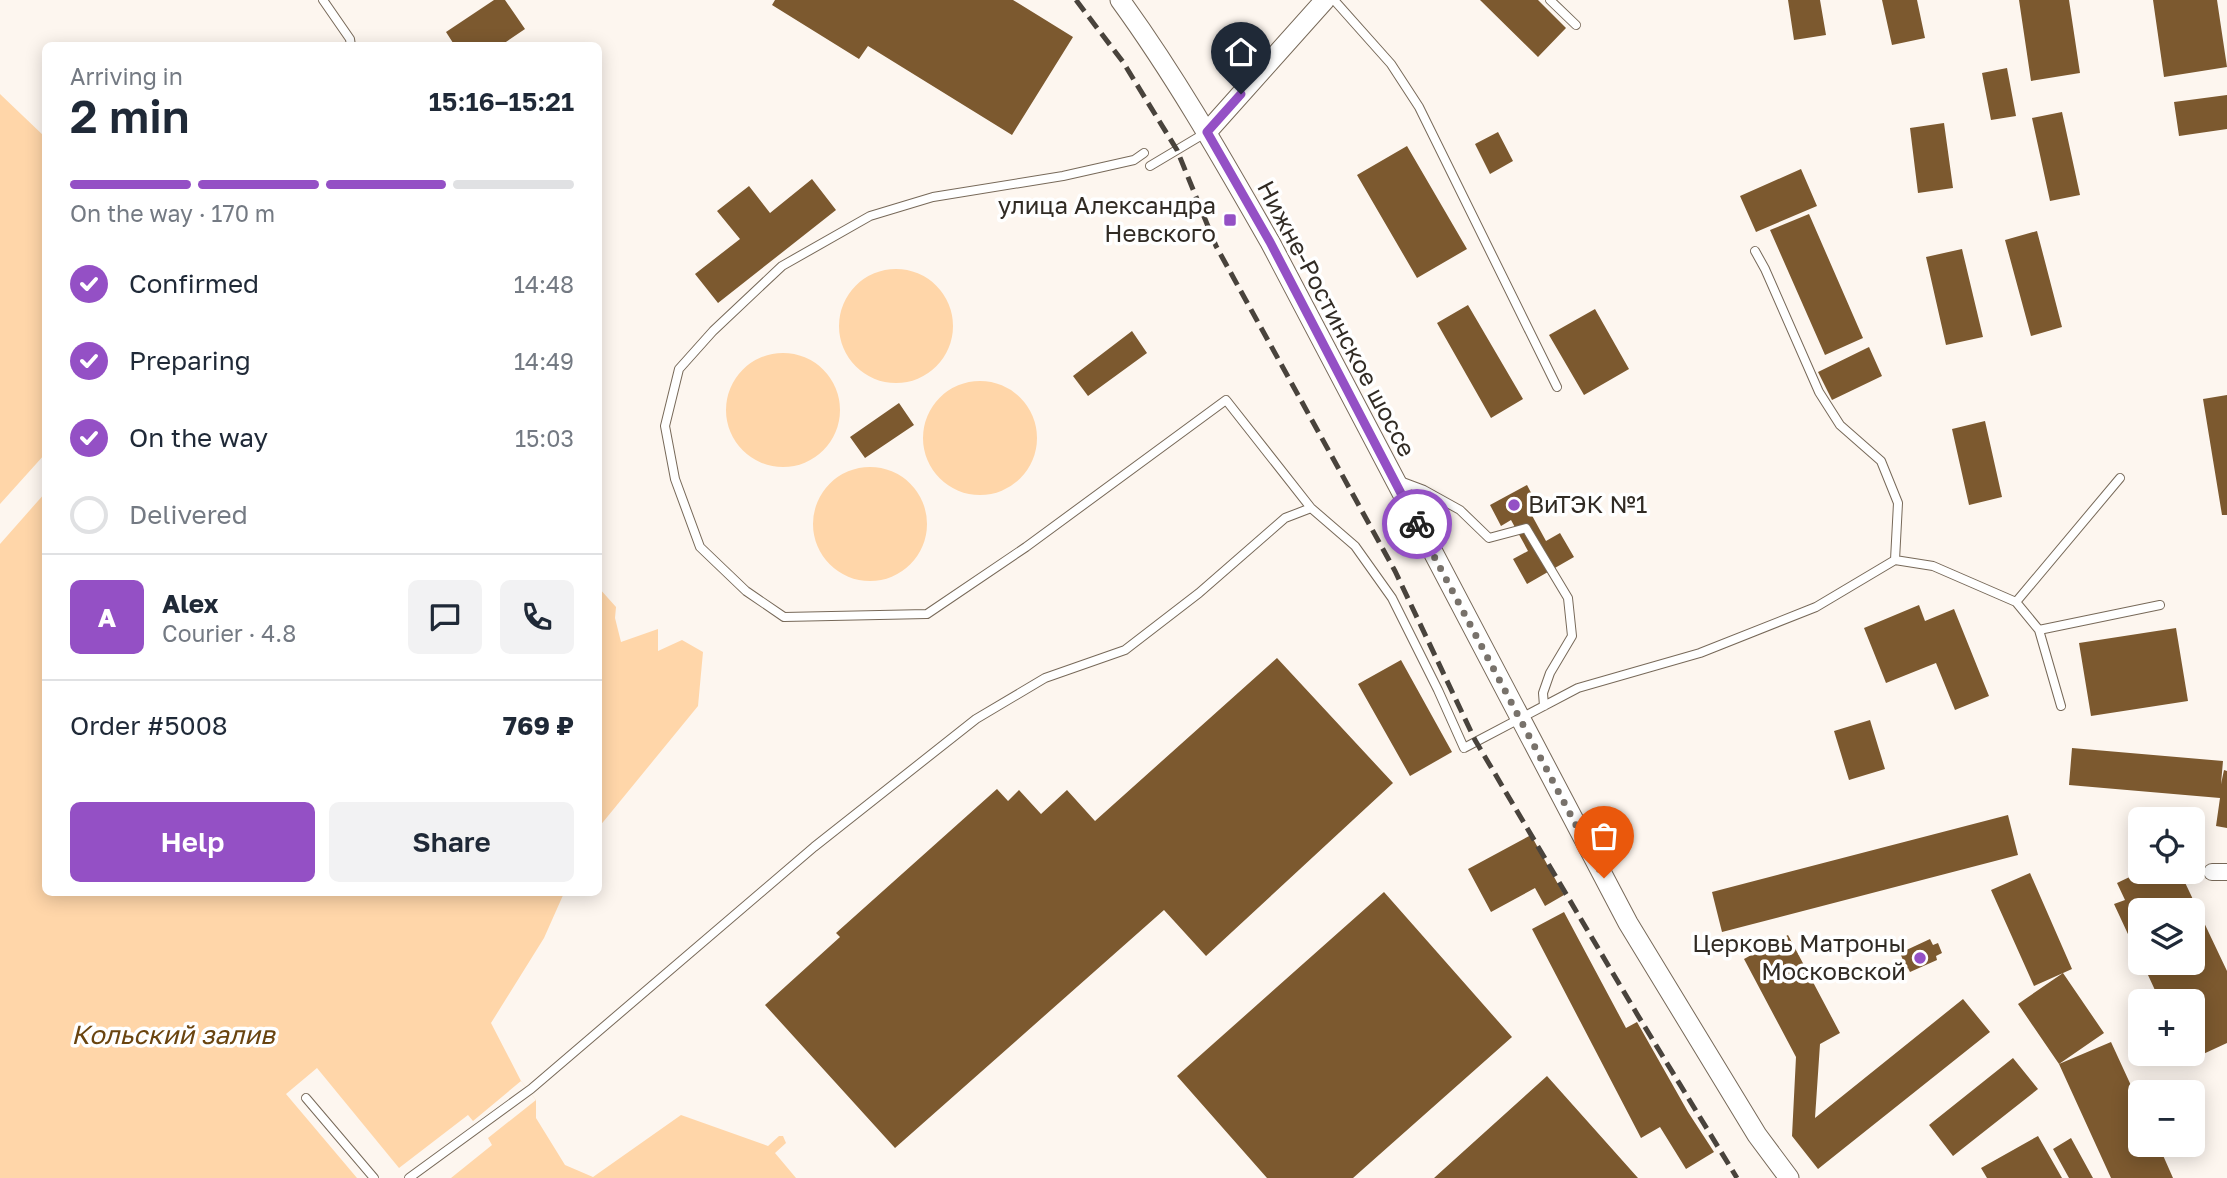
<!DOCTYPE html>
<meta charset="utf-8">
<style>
body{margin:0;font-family:"Golos Text",sans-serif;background:#f2f2f3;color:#1f2937;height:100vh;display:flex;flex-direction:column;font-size:26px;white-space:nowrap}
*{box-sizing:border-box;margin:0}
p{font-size:23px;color:#747a83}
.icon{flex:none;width:38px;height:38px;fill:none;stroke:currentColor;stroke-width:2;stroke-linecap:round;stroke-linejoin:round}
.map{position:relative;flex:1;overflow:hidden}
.drawer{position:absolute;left:42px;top:42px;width:560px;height:854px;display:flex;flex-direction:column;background:#fff;border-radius:10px;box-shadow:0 4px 18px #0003}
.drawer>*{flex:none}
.controls{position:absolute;left:2128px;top:807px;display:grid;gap:14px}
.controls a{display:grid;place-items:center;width:77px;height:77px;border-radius:10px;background:#fff;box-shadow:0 4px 18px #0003;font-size:35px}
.pin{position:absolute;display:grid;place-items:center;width:60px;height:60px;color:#fff;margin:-72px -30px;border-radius:50% 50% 50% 0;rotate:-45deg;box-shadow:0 0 7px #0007}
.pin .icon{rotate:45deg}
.courier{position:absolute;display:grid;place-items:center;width:70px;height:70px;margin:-35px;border:5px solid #9450c5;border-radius:50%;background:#fff;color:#222;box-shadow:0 2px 9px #0007}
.overview em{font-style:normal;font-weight:600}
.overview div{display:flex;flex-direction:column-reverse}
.overview{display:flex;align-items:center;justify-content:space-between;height:119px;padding:0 28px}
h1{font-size:46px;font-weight:600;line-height:52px}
.bar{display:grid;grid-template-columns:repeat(4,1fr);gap:10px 7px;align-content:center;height:84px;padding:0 28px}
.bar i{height:9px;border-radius:5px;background:#e0e1e3}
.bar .active{background:#9450c5}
.bar p{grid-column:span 4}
.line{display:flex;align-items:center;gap:18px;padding:0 28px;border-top:2px solid #e0e1e3}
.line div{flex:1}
.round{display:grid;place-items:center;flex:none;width:74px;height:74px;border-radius:10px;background:#f2f2f3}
ol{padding:0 28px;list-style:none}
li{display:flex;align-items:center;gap:21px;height:77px}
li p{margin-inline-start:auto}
li .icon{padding:7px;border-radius:50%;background:#9450c5;color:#fff;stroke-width:4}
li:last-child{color:#747a83}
li i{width:38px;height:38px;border:4px solid #e0e1e3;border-radius:50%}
.primary-button{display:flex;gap:14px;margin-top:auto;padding:14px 28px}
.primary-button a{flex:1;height:80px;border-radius:10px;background:#9450c5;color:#fff;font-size:28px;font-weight:600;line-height:80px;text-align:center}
.primary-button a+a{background:#f2f2f3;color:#1f2937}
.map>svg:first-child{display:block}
.water{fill:#ffd6a9}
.pier{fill:#fdf6ef}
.building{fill:#7c592f}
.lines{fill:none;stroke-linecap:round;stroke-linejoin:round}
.service-casing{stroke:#776959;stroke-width:10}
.minor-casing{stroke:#776959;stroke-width:18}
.tertiary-casing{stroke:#776959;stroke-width:21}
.service{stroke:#fff;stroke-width:8}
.minor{stroke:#fff;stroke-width:16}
.tertiary{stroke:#fff;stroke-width:19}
.rail{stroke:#49433c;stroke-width:5;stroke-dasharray:14 7;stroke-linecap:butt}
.done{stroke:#78726b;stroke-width:7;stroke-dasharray:0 12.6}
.route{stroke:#9450c5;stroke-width:9}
.poi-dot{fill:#9450c5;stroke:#fff;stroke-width:2.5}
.labels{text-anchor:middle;stroke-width:7;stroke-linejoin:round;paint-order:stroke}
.poi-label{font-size:24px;fill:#312b24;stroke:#fff;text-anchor:end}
.street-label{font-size:24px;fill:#312b24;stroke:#fff}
.water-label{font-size:26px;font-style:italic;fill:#6a440f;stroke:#fff}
</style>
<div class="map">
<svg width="2227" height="1178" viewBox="0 0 2227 1178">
<rect width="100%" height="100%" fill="#fdf6ef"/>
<!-- water -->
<path class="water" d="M0,94l45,43 1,755 518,1 -20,45 -53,85 30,58 15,19v18l29,47 28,12 88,-62 87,31 11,-10h4l3,7 -11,10 21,25h-796z
M839 326a57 57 0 1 1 114 0a57 57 0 1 1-114 0Z
M726 410a57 57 0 1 1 114 0a57 57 0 1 1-114 0Z
M923 438a57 57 0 1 1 114 0a57 57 0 1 1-114 0Z
M813 524a57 57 0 1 1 114 0a57 57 0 1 1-114 0Z
M599,588l17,19 -1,11 6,24 37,-13v22l24,-11 21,12 -5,54 -99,121z"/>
<!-- pier -->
<path class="pier" d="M45,454v39l-45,51v-40z
M317,1068l82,100 69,-53 5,6 48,-40 15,19 -48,38 4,7 -41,33h-94l-71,-84z"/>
<!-- building -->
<path class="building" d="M494,0h11l20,29 -25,17h-45l-9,-14z
M775,0h238l60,37 -61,98 -144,-89 -9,13 -87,-54z
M1480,0h58l28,28 -28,29z
M1788,0h32l6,35 -32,5z
M1882,0h35l8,38 -33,7z
M2019,0h50l11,73 -49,8z
M2153,0h64l10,67 -63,10z
M2007,68l9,48 -25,4 -9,-47z
M2227,95v34l-48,7 -5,-34z
M2062,112l18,83 -30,6 -18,-83z
M1944,123l9,65 -35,5 -8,-65z
M1498,132l15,29 -23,13 -15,-30z
M1407,146l60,103 -50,29 -60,-103z
M1801,169l16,37 -61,26 -16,-36z
M812,179l24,31 -118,93 -23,-29 45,-35 -23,-28 32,-25 21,27z
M1809,214l54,124 -38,17 -55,-125z
M2037,231l25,96 -31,9 -26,-96z
M1962,249l21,88 -37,8 -20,-88z
M1468,305l55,94 -32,19 -54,-95z
M1595,309l34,60 -45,26 -35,-60z
M1132,331l15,22 -59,43 -15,-20z
M1869,347l13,29 -50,24 -14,-28z
M2227,395v120h-5l-19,-116z
M899,403l15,22 -49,33 -15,-21z
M1985,421l17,76 -33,8 -17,-76z
M1527,485l11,21 -9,4 17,31 14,-8 14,24 -47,27 -14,-25 15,-8 -17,-31 -10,6 -11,-21z
M1919,605l6,16 29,-12 35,87 -34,14 -19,-47 -50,20 -22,-55z
M2176,628l12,73 -97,15 -12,-73z
M1277,658l116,125 -187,173 -42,-46 -269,238 -130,-143 75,-68 -4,-4 161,-144 11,12 11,-11 22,24 26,-24 28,31z
M1401,660l51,92 -42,24 -52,-92z
M1870,720l15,49 -36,11 -15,-49z
M2072,748l151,13 -2,23 3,-14 3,1v57l-11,-2 4,-28 -151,-13z
M2008,815l10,40 -296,77 -10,-40z
M1531,835l33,60 -19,11 -10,-18 -44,24 -23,-43z
M2140,872h28l3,5 9,-5 47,99v72l-39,18 -3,-7h8v-53h-33l-18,-39h51v-52h-53v50l-26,-56 11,-4 -8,-17z
M2030,873l42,96 -38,17 -43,-96z
M1384,892l128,145 -159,141h-86l-90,-102z
M1564,912l62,116 11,-6 51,90 26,40 -28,17 -26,-42 -19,11 -109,-209z
M1788,935l52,98 -20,11 -5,74 148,-119 27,33 -172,137 -26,-33 4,-79 -52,-98z
M1930,939l3,6 5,-2 4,10 -6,3 1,4 -27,12 -2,-4 -6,3 -4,-9 5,-2 -3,-7z
M2063,973l41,60 -45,31 52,-22 29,63v39h18l15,34h-62l-52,-114 -41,-60z
M2013,1058l25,31 -85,67 -24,-31z
M1547,1076l91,102h-204z
M2038,1136l24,42h-75l-6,-10z
M2071,1138l22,40h-24l-16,-29z"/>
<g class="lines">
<defs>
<path id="service" d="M323,0l27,39 1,7
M1334,0l57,64 28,43 138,280
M1550,0l26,25
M1144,153l-10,7 -71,16 -130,21 -63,19 -88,50 -69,65 -34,38 -14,57 10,53 25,68 46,44 38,26 143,-3 99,-67 200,-147 85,108 44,38 37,52 46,92 26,58 114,-60 122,-35 116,-46 79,-47 38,6 83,36 104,-124
M1150,166l57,-34
M1755,251l10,18 54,123 21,33 41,36 17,42 -3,57
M1400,481l24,9 36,20 29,28 37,-10 42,70 4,38 -22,37 -7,20 1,13
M2016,602l23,28 22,76
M2039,630l121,-25
M306,1098l68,80
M409,1178l122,-89 283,-242 162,-128 69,-41 80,-28 74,-57 86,-75 26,-10"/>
<path id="minor" d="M2212,872h15"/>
<path id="tertiary" d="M1120,0c56,77 103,160 150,242l358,681 129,212 32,43
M1207,132l118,-132"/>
</defs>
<!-- service casing -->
<use href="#service" class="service-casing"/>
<!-- minor casing -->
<use href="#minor" class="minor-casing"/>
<!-- tertiary casing -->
<use href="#tertiary" class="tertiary-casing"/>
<!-- service -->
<use href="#service" class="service"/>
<!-- minor -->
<use href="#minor" class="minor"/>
<!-- tertiary -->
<use href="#tertiary" class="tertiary"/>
<!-- rail -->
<path class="rail" d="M1076,0l47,62 54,88 39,96 179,325 80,169 162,274 100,164"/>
</g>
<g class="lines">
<!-- done -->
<path class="done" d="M1417,524l187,354"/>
<!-- route -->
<path class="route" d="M1241,94l-34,38 63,110 147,282"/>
</g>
<!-- markers -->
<g class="poi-dot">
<rect x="1223" y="213" width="14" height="14" rx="3.5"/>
<circle cx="1514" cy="505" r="7"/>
<circle cx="1920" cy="958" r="7"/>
</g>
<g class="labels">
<!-- poi labels -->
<g class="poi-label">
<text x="1216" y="214">улица Александра<tspan x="1216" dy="28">Невского</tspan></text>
<text x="1528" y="513" text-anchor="start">ВиТЭК №1</text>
<text x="1906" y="952">Церковь Матроны<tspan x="1906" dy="28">Московской</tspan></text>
</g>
<!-- street labels -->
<g class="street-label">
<text transform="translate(1336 319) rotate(62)" y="8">Нижне-Ростинское шоссе</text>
</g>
<!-- water labels -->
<g class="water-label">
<text x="173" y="1044">Кольский залив</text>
</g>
</g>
</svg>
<div class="controls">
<a><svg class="icon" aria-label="locate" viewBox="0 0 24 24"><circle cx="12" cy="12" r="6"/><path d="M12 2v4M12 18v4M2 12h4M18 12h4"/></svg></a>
<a><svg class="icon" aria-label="layers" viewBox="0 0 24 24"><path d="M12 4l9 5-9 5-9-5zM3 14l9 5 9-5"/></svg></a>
<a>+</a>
<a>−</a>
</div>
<div class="pin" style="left:1604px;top:878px;background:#ea580c"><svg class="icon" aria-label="bag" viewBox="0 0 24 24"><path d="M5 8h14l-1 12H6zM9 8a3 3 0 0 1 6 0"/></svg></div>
<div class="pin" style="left:1241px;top:94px;background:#1f2937"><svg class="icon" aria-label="home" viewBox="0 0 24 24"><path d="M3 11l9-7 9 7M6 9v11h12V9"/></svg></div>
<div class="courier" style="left:1417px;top:524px"><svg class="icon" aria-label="bike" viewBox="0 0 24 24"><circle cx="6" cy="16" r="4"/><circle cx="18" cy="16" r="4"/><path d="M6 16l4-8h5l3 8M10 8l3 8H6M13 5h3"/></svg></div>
<section class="drawer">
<div class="overview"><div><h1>2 min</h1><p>Arriving in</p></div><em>15:16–15:21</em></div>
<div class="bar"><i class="active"></i><i class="active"></i><i class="active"></i><i></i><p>On the way · 170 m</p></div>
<ol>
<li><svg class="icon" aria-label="check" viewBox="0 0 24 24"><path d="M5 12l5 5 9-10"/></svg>Confirmed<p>14:48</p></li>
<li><svg class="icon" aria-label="check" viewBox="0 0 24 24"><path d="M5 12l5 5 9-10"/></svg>Preparing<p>14:49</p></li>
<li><svg class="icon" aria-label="check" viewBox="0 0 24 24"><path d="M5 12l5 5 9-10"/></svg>On the way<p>15:03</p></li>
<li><i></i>Delivered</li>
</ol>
<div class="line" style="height:126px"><b class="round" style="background:#9450c5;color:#fff">A</b><div><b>Alex</b><p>Courier · 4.8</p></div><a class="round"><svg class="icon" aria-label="chat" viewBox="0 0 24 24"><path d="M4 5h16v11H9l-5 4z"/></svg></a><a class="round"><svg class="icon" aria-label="phone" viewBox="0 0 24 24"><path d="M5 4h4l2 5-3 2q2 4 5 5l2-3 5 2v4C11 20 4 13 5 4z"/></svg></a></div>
<div class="line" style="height:91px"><div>Order #5008</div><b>769 ₽</b></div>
<div class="primary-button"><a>Help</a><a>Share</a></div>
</section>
</div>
